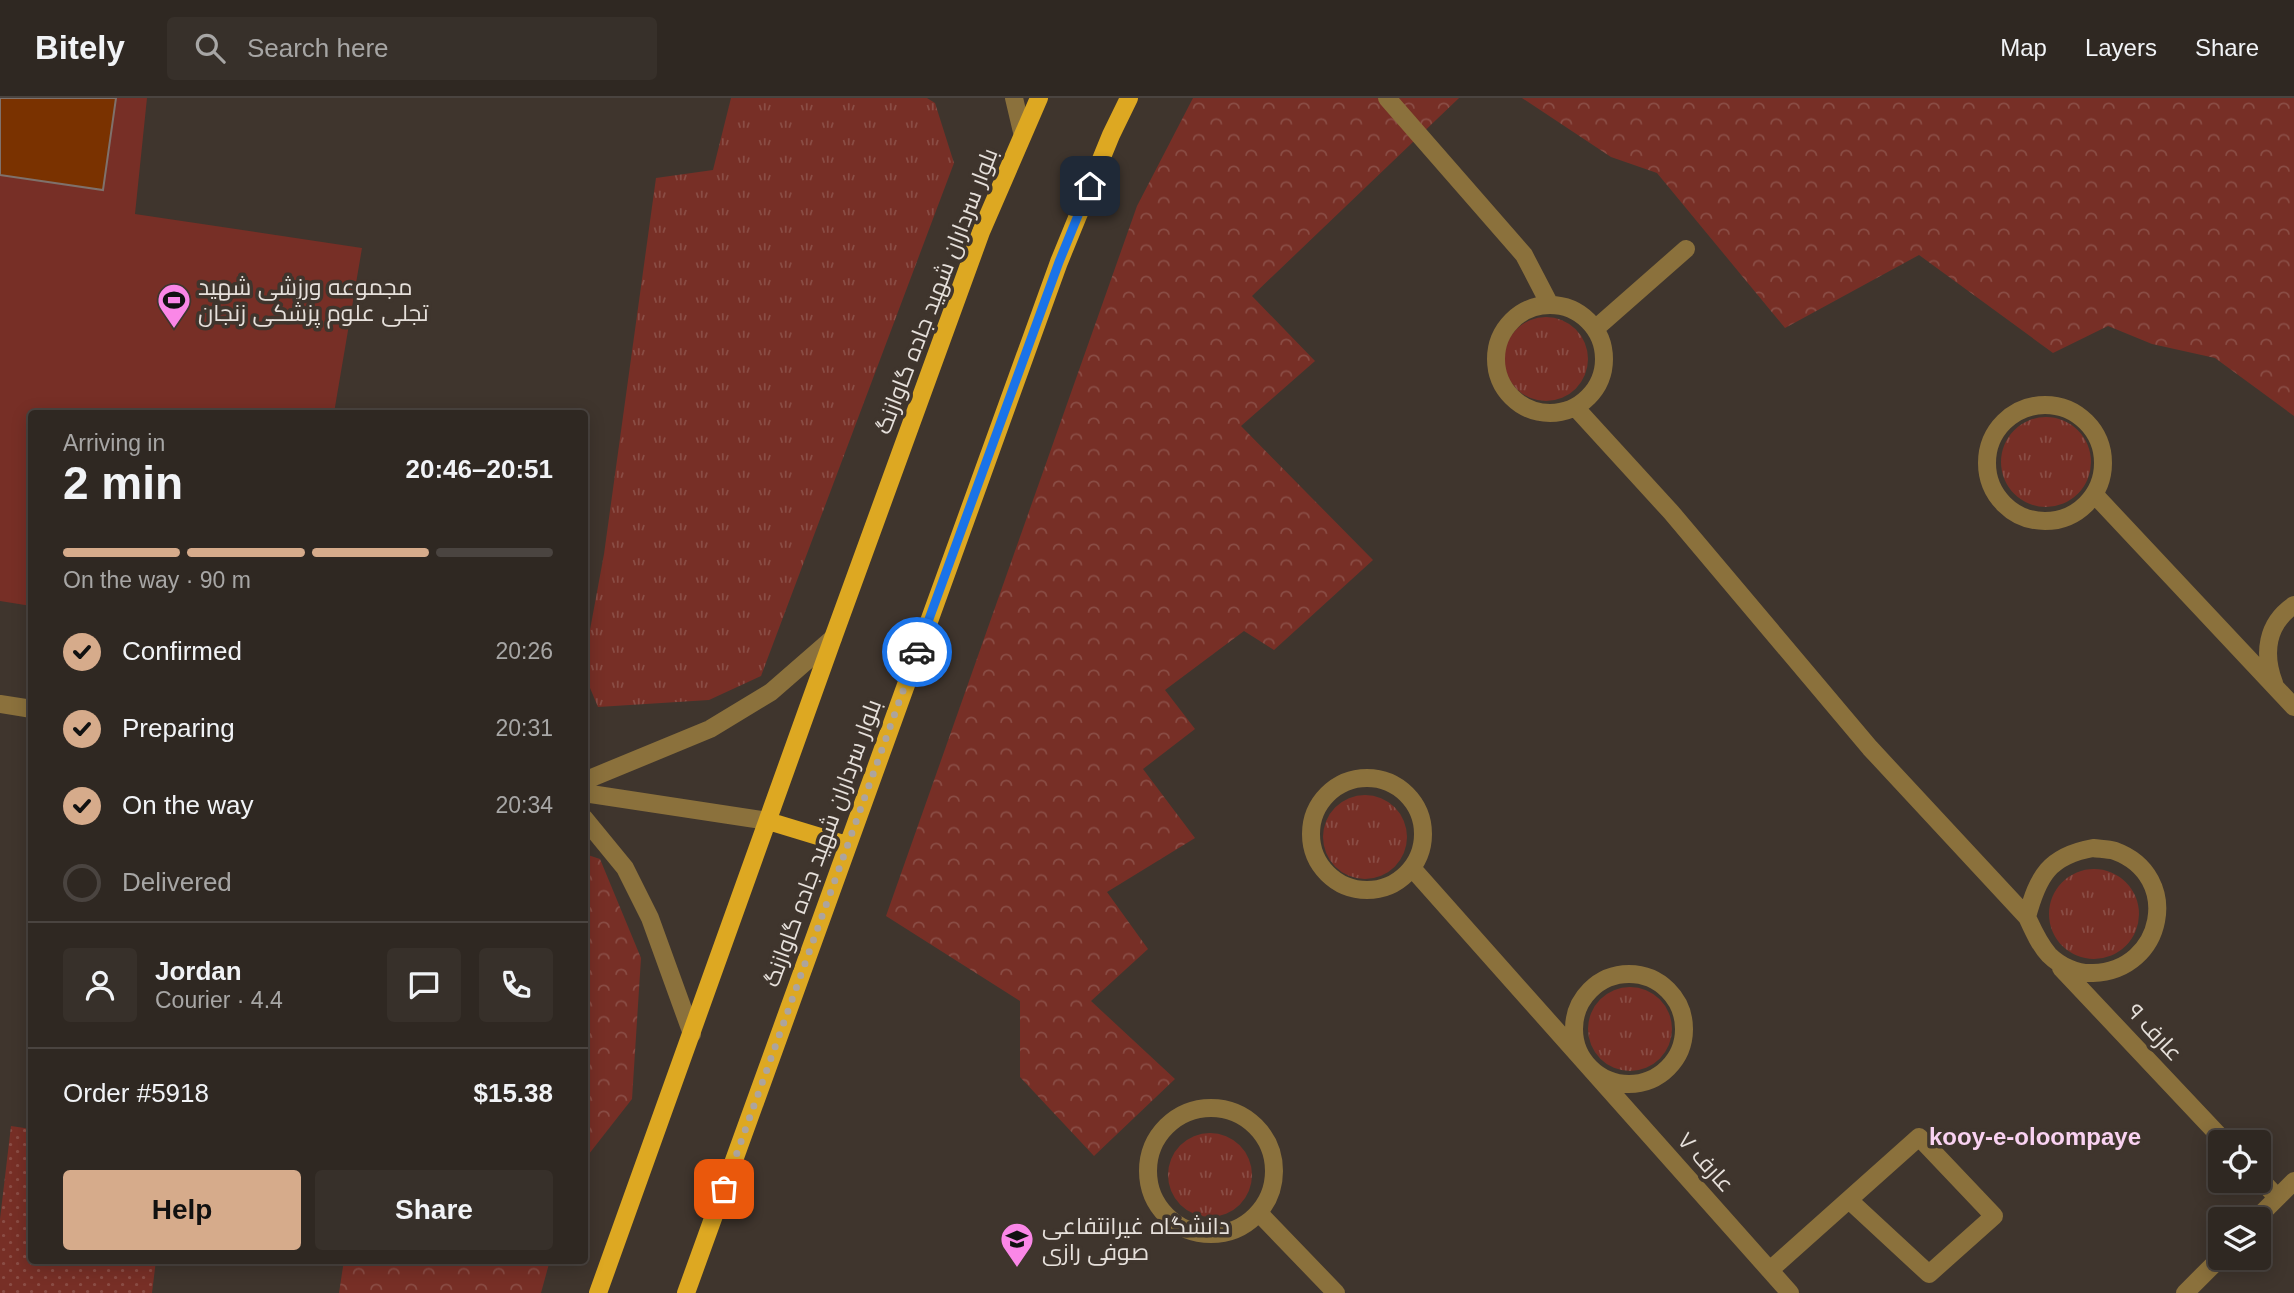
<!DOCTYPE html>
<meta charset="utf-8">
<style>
body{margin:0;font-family:Arial,Cairo,sans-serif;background:#37302a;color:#f1f3f6;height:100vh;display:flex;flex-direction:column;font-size:26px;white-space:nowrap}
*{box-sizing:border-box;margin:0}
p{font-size:23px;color:#a7a6a5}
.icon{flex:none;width:38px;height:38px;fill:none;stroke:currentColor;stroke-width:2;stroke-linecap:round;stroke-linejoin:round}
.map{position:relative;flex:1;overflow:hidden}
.side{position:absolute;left:28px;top:312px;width:560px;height:854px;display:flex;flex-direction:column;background:#2f2822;border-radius:7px;box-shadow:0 4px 18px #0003,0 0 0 2px #4a4440}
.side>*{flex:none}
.tools{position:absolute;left:2208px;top:1032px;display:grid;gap:14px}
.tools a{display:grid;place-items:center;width:63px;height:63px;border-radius:7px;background:#2f2822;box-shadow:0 4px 18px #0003,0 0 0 2px #4a4440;font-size:35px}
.pin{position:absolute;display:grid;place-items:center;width:60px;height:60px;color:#fff;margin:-30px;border-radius:14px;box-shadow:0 4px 10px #0006}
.courier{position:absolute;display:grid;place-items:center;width:70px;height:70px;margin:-35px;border:5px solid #1a73e8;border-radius:50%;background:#fff;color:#222;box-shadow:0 2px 9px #0007}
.head em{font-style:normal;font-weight:700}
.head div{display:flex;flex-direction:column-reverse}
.head{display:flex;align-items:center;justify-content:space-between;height:119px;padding:0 35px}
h1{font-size:46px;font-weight:700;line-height:52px}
.bar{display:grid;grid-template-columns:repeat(4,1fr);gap:10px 7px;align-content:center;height:84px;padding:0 35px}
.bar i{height:9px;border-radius:5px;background:#4a4440}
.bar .on{background:#d6ab8b}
.bar p{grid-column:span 4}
.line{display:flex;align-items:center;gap:18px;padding:0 35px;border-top:2px solid #4a4440}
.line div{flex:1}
.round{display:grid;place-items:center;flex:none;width:74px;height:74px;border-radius:7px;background:#37302a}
ol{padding:0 35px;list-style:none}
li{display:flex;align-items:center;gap:21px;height:77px}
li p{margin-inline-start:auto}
li .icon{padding:7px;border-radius:50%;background:#d6ab8b;color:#111;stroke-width:4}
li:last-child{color:#a7a6a5}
li i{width:38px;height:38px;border:4px solid #4a4440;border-radius:50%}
.action{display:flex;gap:14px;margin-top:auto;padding:14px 35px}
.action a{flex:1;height:80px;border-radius:7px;background:#d6ab8b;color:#111;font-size:28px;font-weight:700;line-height:80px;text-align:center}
.action a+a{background:#37302a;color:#f1f3f6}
header{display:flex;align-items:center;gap:42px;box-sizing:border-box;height:98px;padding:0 35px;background:#2f2822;border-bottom:2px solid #4a4440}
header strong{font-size:33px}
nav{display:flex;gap:38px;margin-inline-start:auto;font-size:24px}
.search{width:490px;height:63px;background:#37302a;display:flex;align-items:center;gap:18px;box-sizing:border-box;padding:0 24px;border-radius:7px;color:#a7a6a5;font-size:26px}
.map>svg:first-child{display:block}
.grass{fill:url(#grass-tufts)}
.park{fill:url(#park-crowns)}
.garden{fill:url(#garden-dots)}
.pitch{fill:#772f26}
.building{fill:#7a3200;stroke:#7f716b;stroke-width:2}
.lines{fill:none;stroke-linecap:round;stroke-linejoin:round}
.minor{stroke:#8b713c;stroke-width:18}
.major{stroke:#dda822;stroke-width:18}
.done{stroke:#aca49e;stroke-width:7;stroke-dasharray:0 12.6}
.route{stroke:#1a73e8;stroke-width:9}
.labels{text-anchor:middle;stroke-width:7;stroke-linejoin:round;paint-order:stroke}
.poi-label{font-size:23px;fill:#e6e0db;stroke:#3f352d;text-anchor:start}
.street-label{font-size:23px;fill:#e6e0db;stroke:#3f352d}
.neighbourhood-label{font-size:24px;font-weight:bold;fill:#f9d2f1;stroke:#3f352d}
</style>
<header>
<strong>Bitely</strong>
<div class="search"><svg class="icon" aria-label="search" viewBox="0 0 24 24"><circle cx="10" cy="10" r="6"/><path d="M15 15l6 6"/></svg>Search here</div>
<nav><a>Map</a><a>Layers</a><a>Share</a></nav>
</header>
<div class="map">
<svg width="2294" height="1195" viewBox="0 0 2294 1195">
<defs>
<pattern id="grass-tufts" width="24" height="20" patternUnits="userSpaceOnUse" patternTransform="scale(1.75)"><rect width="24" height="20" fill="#772f26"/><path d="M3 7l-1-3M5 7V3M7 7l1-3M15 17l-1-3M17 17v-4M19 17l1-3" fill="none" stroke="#8a4d45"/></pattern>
<pattern id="park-crowns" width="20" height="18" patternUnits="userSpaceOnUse" patternTransform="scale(1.75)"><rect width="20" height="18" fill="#772f26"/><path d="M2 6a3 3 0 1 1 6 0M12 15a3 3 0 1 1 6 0" fill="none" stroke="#8a4d45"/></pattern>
<pattern id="garden-dots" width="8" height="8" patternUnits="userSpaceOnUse" patternTransform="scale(1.75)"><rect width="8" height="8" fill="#772f26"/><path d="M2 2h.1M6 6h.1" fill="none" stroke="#8a4d45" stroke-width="1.8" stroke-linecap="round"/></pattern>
</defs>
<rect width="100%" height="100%" fill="#3f352d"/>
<!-- grass -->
<path class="grass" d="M731,0h196l8,5 19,60 -193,513 -52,24 -111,7 -13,-31v-19l19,-103 52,-376 57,-8z
M1504 261a42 42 0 1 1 84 0a42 42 0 1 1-84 0Z
M2001 364a45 45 0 1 1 90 0a45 45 0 1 1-90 0Z
M1323 739a42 42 0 1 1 84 0a42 42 0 1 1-84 0Z
M2049 816a45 45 0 1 1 90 0a45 45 0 1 1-90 0Z
M1588 931a42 42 0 1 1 84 0a42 42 0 1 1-84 0Z
M1168 1077a42 42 0 1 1 84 0a42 42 0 1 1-84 0Z"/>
<!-- park -->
<path class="park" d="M1193,0h266l-207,198 63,65 -74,65 132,134 -99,90 -30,-19 -79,59 30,39 -52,40 52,69 -88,54 41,57 -57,52 84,78 -81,77 -74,-79v-76l-134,-85 251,-710z
M1522,0h772v318l-79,-58 -63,-14 -44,-18 -55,27 -134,-98 -134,73 -128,-155 -46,-16z
M585,756l15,5 41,99 -9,141 -47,60z
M344,1162h206l-9,33h-202z"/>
<!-- garden -->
<path class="garden" d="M11,1028l20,3 1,131h124l-4,33h-152v-74z"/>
<!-- pitch -->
<path class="pitch" d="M0,0h147l-12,116 227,34 -28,165h-302l-1,193 -31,-5z"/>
<!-- building -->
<path class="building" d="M0,0h116l-13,92 -103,-15z"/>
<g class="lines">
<!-- minor -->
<path class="minor" d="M1014,0l8,34
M1387,0l137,157 26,50
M1496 261a54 54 0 1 1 108 0a54 54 0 1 1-108 0Z
M1595,231l91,-80
M1987 365a58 58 0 1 1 116 0a58 58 0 1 1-116 0Z
M1575,309l96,105 199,236 157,169
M2094,396l200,213
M2274,585c-11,-29 -8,-59 20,-78
M0,606l32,5
M1311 736a56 56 0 1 1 112 0a56 56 0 1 1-112 0Z
M584,683l126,-52 61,-37 62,-54
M584,695l184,28
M584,720l41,50 25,50 42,116
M2093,750c7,1 15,1 22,3 68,25 49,120 -22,122 -16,1 -33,-7 -44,-18 -10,-11 -16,-25 -22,-38 11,-41 22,-61 66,-69z
M1412,770l378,425
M2061,870l165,175
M1574 931a55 55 0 1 1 110 0a55 55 0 1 1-110 0Z
M1148 1073a63 63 0 1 1 126 0a63 63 0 1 1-126 0Z
M2259,1080l17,18
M1259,1115l77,80
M2255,1122l39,-39
M1770,1172l149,-133 75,79 -65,58 -80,-74
M2185,1195l36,-36"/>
<!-- major -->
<path class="major" d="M768,723l79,24
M598,1195l235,-655 148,-406 58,-134
M686,1195l373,-1031 52,-127 18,-37"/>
</g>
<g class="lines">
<!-- done -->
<path class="done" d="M724,1091l193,-537"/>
<!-- route -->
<path class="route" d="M917,554l142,-390 31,-76"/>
</g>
<!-- icons -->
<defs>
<symbol id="stadium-pin" viewBox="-11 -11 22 30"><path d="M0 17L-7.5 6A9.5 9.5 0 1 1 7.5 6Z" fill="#fa87e7" stroke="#3f352d"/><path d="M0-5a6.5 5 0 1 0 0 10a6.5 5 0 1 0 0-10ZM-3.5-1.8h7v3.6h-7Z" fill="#111"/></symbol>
<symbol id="university-pin" viewBox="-11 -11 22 30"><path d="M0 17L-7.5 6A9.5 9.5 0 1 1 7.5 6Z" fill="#fa87e7" stroke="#3f352d"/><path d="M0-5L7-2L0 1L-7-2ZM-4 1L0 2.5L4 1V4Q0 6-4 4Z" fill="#111"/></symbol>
</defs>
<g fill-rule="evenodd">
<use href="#stadium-pin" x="155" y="183" width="38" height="52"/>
<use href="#university-pin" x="998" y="1122" width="38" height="52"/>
</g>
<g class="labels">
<!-- poi labels -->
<g class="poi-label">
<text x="198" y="197">مجموعه ورزشی شهید<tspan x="198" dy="26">تجلی علوم پزشکی زنجان</tspan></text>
<text x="1042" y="1136">دانشگاه غیرانتفاعی<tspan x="1042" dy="26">صوفی رازی</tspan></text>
</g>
<!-- street labels -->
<g class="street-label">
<text transform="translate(936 193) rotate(-69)" y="8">بلوار سرداران شهید جاده گاوازنگ</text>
<text transform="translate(822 745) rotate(-70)" y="8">بلوار سرداران شهید جاده گاوازنگ</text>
<text transform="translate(2155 934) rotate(47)" y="8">عارف ۹</text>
<text transform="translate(1706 1064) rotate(48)" y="8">عارف ۷</text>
</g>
<!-- neighbourhood labels -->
<g class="neighbourhood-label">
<text x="2035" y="1047">kooy-e-oloompaye</text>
</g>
</g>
</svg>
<div class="tools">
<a><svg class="icon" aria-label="locate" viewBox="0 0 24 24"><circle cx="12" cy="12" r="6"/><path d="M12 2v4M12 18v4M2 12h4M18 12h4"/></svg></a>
<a><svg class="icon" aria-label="layers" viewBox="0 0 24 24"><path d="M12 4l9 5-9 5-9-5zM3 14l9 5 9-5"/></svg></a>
</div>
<div class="pin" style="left:724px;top:1091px;background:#ea580c"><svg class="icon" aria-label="bag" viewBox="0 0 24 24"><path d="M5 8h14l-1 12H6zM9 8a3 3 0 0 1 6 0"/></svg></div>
<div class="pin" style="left:1090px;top:88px;background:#1f2937"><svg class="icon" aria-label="home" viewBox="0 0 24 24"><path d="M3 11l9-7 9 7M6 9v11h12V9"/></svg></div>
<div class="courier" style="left:917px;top:554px"><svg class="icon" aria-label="car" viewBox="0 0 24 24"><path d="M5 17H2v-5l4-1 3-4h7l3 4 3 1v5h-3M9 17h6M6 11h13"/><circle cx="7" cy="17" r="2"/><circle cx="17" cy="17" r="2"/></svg></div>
<section class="side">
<div class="head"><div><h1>2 min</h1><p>Arriving in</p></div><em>20:46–20:51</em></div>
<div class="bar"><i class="on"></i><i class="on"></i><i class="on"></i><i></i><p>On the way · 90 m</p></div>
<ol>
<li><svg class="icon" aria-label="check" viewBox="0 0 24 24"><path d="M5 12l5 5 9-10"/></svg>Confirmed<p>20:26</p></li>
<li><svg class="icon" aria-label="check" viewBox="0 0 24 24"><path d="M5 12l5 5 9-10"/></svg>Preparing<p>20:31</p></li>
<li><svg class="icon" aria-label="check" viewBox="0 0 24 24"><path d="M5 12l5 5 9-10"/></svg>On the way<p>20:34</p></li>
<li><i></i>Delivered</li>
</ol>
<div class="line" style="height:126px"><a class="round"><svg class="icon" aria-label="person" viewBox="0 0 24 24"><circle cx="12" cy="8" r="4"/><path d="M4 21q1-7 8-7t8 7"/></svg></a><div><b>Jordan</b><p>Courier · 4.4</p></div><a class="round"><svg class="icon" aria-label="chat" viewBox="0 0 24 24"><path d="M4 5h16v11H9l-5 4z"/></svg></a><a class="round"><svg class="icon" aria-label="phone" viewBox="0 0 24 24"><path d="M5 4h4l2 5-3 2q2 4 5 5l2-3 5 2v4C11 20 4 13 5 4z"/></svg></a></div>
<div class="line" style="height:91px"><div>Order #5918</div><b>$15.38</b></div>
<div class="action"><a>Help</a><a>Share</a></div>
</section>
</div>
